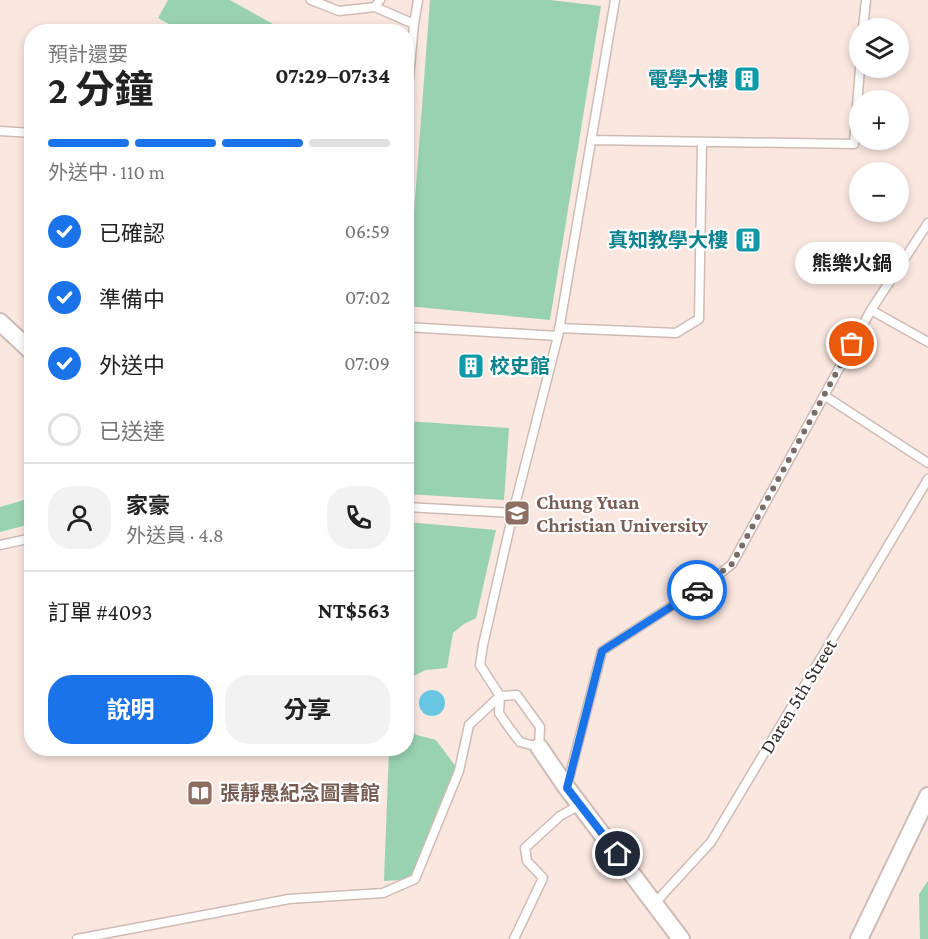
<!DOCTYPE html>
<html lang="zh-TW">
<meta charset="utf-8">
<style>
body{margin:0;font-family:"Crimson Pro","Noto Sans TC",serif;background:#f2f2f2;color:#222;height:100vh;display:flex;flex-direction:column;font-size:22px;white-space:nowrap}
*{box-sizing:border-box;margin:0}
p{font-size:20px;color:#767676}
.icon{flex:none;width:33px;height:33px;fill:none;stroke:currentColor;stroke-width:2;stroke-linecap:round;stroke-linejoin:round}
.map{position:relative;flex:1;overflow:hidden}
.drawer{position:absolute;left:24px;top:24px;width:390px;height:732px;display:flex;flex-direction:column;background:#fff;border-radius:24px;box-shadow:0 3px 9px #0003}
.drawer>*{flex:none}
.buttons{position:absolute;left:849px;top:18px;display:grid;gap:12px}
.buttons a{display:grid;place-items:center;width:60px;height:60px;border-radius:50%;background:#fff;box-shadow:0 3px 9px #0003;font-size:30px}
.pin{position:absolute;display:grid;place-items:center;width:51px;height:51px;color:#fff;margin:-26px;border:3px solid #fff;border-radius:50%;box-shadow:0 2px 6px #0007}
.courier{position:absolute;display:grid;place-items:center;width:60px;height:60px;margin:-30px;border:4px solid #1a73e8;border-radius:50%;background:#fff;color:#222;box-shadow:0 2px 8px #0007}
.bubble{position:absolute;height:42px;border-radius:21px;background:#fff;box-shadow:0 3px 9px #0003;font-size:20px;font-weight:700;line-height:42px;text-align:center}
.summary em{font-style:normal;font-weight:700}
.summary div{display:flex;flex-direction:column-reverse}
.summary{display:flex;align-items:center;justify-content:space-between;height:102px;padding:0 24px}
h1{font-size:39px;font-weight:700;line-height:45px}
.bar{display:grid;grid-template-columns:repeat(4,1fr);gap:9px 6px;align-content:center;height:72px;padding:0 24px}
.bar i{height:8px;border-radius:4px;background:#e0e0e0}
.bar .active{background:#1a73e8}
.bar p{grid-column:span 4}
.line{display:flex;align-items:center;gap:15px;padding:0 24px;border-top:2px solid #e0e0e0}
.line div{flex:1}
.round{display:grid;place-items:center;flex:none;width:63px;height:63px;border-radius:24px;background:#f2f2f2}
ol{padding:0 24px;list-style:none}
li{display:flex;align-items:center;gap:18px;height:66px}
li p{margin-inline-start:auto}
li .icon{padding:6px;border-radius:50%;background:#1a73e8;color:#fff;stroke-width:4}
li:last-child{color:#767676}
li i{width:33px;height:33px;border:3px solid #e0e0e0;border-radius:50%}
.button{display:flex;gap:12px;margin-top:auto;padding:12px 24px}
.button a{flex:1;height:69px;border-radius:24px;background:#1a73e8;color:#fff;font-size:24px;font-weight:700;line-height:69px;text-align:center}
.button a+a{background:#f2f2f2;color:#222}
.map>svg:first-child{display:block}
.green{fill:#99d2b1}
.water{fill:#67c7e2}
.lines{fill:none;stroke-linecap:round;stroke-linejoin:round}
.service-casing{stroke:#cebbb5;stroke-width:11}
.minor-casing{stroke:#cebbb5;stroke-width:20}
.service{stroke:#fff;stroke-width:8}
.minor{stroke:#fff;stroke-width:16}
.done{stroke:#786d69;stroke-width:6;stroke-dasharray:0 10.8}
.route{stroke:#1a73e8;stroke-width:8}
.labels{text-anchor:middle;stroke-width:4.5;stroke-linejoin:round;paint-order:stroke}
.culture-label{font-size:20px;font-weight:bold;fill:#0d838f;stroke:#fff;text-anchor:end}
.education-label{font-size:20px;font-weight:bold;fill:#785e54;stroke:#fff;text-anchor:start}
.street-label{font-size:20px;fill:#322b29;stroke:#fff}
</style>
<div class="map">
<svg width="928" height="939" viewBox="0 0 928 939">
<rect width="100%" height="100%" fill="#fae7e0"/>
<!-- green -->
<path class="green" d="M168,0h62l43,24 -40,7h-52l-23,-13z
M430,0h120l51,6 -51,314 -143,-14z
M406,421l103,7 -5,72 -97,-6z
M31,498v26l-31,8v-25z
M407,522l89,8 -20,88 -12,6 -11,9 -6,35 -21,2 -19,9z
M407,728l10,7 19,5 23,31 -44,108 -31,2 5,-132 17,-1z
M928,881v58h-8l-1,-45z"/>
<!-- water -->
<path class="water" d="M419 703a13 13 0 1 1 26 0a13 13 0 1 1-26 0Z"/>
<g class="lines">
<defs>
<path id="service" d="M311,0l28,11 36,-4 39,17
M375,7l5,-7
M863,28l3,-28
M406,110l8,-86 4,-24
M0,131l32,2
M591,140l263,4 6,-76
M871,310l57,32
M406,327l152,9
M559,328l117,5 23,-14 3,-177
M825,396l103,67
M406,507l107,6
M0,545l32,-7
M567,786l35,-135 110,-71 20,-16 139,-254 57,-87
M654,904l57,-62 217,-363
M77,939l212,-40 94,-6 32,-14 44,-108 10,-46 31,-29 17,-1 23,32 -1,20 -19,-5 -10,-13 -11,-16 1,-17 -20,-31 3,-20 30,-132 45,-177 57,-336
M514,939l29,-61 -16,-17 -2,-13 35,-32 20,-11"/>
<path id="minor" d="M0,322l32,30
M539,747l28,41 114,151
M859,939l69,-143"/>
</defs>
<!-- service casing -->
<use href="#service" class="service-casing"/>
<!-- minor casing -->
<use href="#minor" class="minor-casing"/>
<!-- service -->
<use href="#service" class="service"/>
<!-- minor -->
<use href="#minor" class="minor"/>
</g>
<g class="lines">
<!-- done -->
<path class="done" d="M697,590l35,-26 120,-220"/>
<!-- route -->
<path class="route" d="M618,854l-51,-66 35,-137 95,-61"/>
</g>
<!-- icons -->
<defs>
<symbol id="building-square" viewBox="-11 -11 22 22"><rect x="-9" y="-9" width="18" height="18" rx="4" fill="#0f9aa8" stroke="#fff"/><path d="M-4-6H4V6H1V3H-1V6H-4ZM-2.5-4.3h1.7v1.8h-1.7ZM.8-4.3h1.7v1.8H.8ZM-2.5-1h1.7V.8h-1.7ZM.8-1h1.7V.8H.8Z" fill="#fff"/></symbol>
<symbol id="university-square" viewBox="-11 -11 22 22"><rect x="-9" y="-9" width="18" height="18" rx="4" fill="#8d6e63" stroke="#fff"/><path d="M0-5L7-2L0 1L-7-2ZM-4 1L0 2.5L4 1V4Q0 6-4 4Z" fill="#fff"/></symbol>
<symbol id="library-square" viewBox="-11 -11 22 22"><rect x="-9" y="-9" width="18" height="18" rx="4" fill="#8d6e63" stroke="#fff"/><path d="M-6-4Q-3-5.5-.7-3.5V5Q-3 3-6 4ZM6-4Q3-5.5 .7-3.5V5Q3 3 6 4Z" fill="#fff"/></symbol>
</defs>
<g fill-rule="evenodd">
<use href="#building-square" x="732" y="64" width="30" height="30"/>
<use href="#building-square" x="733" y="225" width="30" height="30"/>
<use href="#building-square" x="456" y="351" width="30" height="30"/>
<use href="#university-square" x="502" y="498" width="30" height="30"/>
<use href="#library-square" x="185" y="778" width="30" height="30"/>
</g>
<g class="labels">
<!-- culture labels -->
<g class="culture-label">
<text x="728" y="86">電學大樓</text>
<text x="728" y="247">真知教學大樓</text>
<text x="490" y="373" text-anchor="start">校史館</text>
</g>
<!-- education labels -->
<g class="education-label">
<text x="536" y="509">Chung Yuan<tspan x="536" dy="23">Christian University</tspan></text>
<text x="220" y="800">張靜愚紀念圖書館</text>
</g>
<!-- street labels -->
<g class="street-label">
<text transform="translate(798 696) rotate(-59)" y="7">Daren 5th Street</text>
</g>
</g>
</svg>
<div class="buttons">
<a><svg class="icon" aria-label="layers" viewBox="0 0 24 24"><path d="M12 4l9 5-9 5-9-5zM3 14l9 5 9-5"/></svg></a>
<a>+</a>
<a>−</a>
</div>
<div class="pin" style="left:852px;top:344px;background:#ea580c"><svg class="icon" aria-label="bag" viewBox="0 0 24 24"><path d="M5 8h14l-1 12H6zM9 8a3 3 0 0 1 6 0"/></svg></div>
<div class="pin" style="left:618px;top:854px;background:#1f2937"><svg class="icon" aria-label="home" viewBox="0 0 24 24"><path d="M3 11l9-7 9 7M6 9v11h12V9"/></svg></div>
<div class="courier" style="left:697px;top:590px"><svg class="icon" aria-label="car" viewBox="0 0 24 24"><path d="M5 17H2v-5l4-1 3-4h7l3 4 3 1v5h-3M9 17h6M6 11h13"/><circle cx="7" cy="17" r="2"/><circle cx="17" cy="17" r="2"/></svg></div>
<div class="bubble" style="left:795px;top:242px;width:114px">熊樂火鍋</div>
<section class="drawer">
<div class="summary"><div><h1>2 分鐘</h1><p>預計還要</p></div><em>07:29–07:34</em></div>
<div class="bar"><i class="active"></i><i class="active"></i><i class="active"></i><i></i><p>外送中 · 110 m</p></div>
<ol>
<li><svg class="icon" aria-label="check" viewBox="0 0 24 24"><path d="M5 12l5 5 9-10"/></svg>已確認<p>06:59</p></li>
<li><svg class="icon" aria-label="check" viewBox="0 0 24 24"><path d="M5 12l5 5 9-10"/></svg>準備中<p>07:02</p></li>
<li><svg class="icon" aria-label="check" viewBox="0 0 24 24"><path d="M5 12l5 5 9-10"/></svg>外送中<p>07:09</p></li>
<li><i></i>已送達</li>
</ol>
<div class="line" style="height:108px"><a class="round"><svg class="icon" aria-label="person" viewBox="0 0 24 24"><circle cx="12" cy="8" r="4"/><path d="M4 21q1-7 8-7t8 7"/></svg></a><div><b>家豪</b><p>外送員 · 4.8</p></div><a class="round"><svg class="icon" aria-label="phone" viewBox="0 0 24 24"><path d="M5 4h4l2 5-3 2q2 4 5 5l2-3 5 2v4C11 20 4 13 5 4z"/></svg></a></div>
<div class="line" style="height:78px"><div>訂單 #4093</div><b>NT$563</b></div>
<div class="button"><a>說明</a><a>分享</a></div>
</section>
</div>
